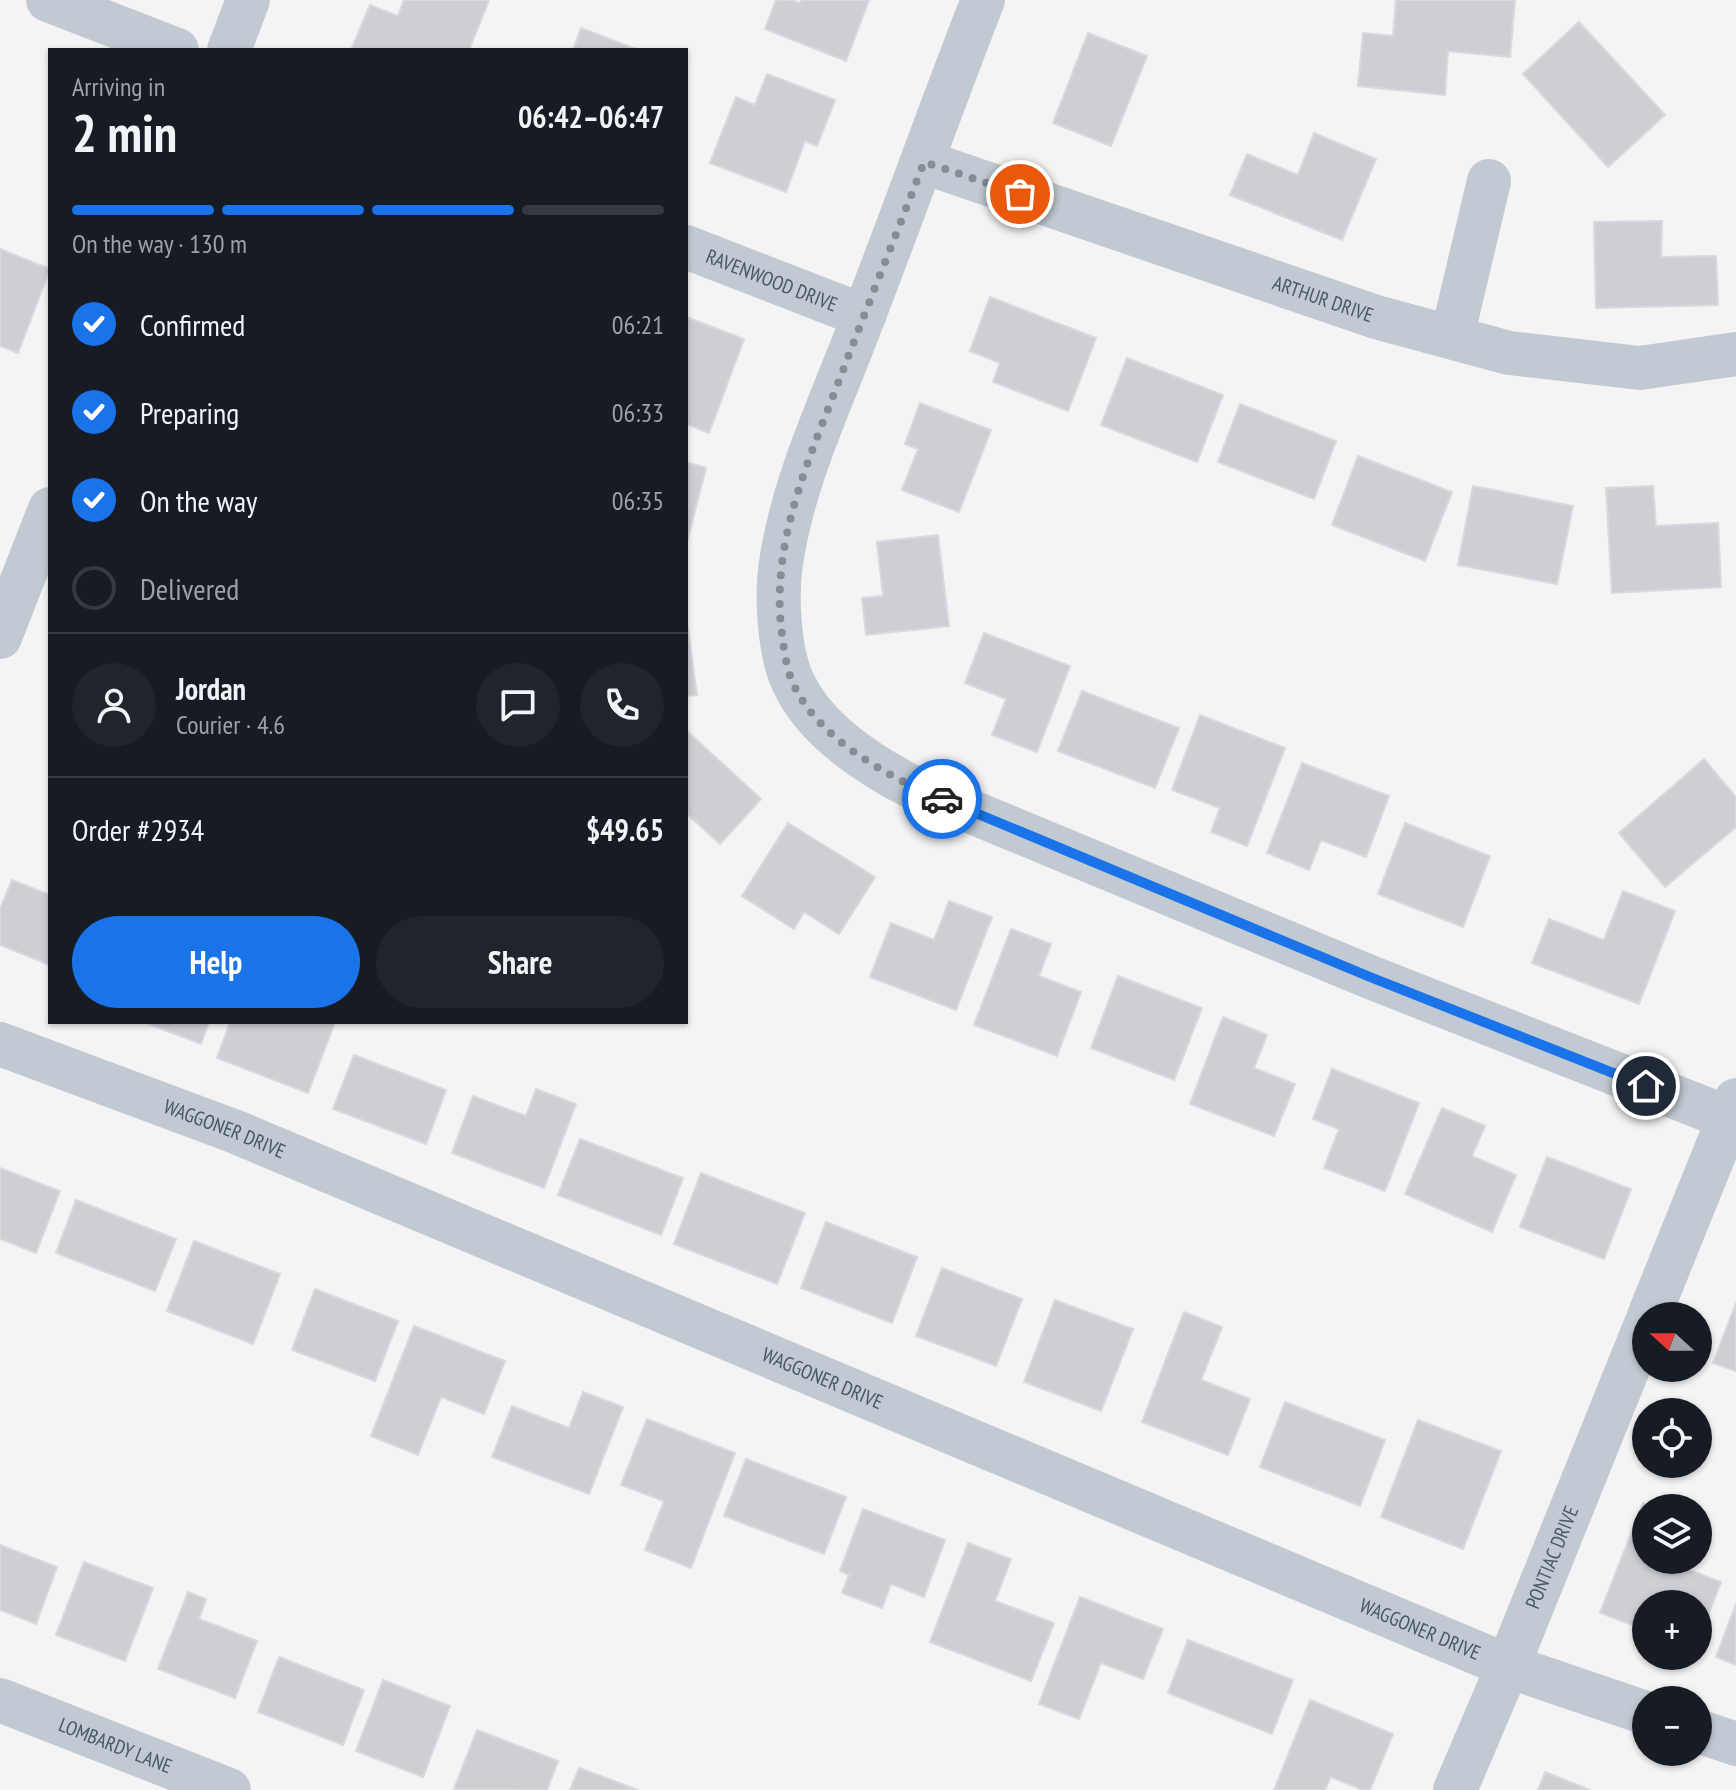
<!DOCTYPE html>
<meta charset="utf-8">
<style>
body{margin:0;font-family:"PT Sans Narrow",sans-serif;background:#20242c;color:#f1f3f6;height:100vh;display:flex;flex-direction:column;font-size:30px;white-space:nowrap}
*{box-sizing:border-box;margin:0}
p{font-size:26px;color:#9ea1a6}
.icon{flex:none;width:44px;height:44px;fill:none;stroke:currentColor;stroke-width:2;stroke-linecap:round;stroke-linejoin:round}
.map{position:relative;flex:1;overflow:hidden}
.side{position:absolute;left:48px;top:48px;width:640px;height:976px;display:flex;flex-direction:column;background:#171b24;border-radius:0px;box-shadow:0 2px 6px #0004}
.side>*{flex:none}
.needle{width:52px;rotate:291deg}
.tools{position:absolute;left:1632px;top:1302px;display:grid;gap:16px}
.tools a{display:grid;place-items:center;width:80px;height:80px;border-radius:50%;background:#171b24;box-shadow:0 2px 6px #0004;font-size:40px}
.pin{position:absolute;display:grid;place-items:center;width:68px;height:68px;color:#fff;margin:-34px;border:4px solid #fff;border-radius:50%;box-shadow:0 2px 8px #0007}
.courier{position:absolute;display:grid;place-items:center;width:80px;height:80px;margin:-40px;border:6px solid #1a73e8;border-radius:50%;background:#fff;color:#222;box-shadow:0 2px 10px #0007}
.overview em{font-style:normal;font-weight:600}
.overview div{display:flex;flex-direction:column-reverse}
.overview{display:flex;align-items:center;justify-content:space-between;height:136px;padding:0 24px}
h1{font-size:52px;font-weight:600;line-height:60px}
.bar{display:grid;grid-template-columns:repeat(4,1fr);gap:12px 8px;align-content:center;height:96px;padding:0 24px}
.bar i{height:10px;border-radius:6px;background:#363941}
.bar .selected{background:#1a73e8}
.bar p{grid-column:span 4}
.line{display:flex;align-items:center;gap:20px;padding:0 24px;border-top:2px solid #363941}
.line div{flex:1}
.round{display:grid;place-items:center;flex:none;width:84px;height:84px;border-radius:42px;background:#20242c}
ol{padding:0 24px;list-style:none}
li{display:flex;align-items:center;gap:24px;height:88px}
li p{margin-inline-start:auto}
li .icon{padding:8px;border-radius:50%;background:#1a73e8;color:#fff;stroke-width:4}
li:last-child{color:#9ea1a6}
li i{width:44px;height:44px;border:4px solid #363941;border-radius:50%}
.cta{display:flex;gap:16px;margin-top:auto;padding:16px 24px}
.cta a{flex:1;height:92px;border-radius:48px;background:#1a73e8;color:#fff;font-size:32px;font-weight:600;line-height:92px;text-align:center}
.cta a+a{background:#20242c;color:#f1f3f6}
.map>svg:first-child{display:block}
.building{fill:#cdcfd5;stroke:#d7d9de;stroke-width:2}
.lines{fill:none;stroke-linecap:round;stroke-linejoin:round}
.minor{stroke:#c1cad2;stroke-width:44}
.done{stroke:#868d94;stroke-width:8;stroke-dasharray:0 14.4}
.route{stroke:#1a73e8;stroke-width:10}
.labels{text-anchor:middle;stroke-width:7;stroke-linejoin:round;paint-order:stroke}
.street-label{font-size:20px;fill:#4a5661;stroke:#fff}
</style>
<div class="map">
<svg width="1736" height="1790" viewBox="0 0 1736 1790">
<rect width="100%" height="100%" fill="#f5f3f3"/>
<!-- building -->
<path class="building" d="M404,0h85l-20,50h-118l19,-45 28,11z
M776,0h15l9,3 1,-3h68l-23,61 -81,-32z
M1396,0h119l-5,57 -62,-6 -3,44 -87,-9 5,-53 30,3z
M1579,22l86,93 -57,52 -85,-93z
M581,28l57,22h-65z
M1088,33l59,23 -36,90 -58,-23z
M767,74l68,26 -18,46 -12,-5 -19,51 -76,-29 26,-66 19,8z
M1314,133l62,26 -34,81 -112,-45 17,-41 51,21z
M1662,221l-1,36 55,-1 2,49 -122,3 -2,-86z
M0,249l50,20 -32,84 -18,-7z
M990,297l106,41 -28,73 -75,-29 7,-19 -30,-12z
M686,317l58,22 -35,94 -23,-9z
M1127,358l96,37 -26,67 -96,-37z
M920,403l71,27 -32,82 -57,-22 16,-41 -13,-5z
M1240,404l96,37 -22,58 -96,-37z
M1358,456l94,36 -27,69 -93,-36z
M686,462l20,6 -20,78z
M1473,486l100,20 -16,78 -99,-19z
M1653,486l3,40 62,-3 3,64 -109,6 -6,-105z
M938,535l11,91 -83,9 -4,-37 21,-2 -6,-54z
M686,616l11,79 -11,1z
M984,633l86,33 -33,86 -45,-17 14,-36 -41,-16z
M1082,691l97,37 -24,60 -97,-37z
M1200,715l85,33 -38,98 -36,-14 9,-24 -48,-18z
M686,730l75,69 -41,45 -34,-31z
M1704,759l32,38v30l-71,60 -46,-54z
M1302,763l87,33 -23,61 -45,-17 -12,30 -42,-17z
M788,823l87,54 -36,57 -35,-22 -10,17 -52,-33z
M1405,823l85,33 -27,71 -85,-33z
M12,880l38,15v70l-50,-20v-36z
M1623,891l52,20 -36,93 -107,-41 17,-44 55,21z
M949,901l43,16 -36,93 -86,-33 21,-54 43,17z
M1011,929l40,15 -12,32 42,16 -24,64 -83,-31z
M1118,976l84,32 -28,72 -83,-32z
M1223,1017l44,18 -13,33 41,16 -21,52 -84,-32z
M144,1022h65l-8,22z
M230,1022h105l-27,71 -91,-35z
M354,1055l92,35 -20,54 -93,-35z
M1332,1069l87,34 -34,88 -61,-23 15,-39 -26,-10z
M536,1089l40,15 -32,84 -92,-35 21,-57 53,20z
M1442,1108l43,18 -13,30 44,19 -24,57 -87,-38z
M580,1139l103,39 -22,57 -103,-40z
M1547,1157l84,32 -27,70 -84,-32z
M0,1168l60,23 -24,62 -36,-14z
M701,1173l104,40 -28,71 -103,-40z
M76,1200l100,39 -21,52 -99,-38z
M826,1222l91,35 -25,66 -91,-35z
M194,1241l86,33 -27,70 -86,-33z
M942,1268l80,31 -26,67 -80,-30z
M315,1289l83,32 -23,60 -83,-31z
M1055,1300l78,29 -32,82 -77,-29z
M1736,1303v68l-23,-8z
M1184,1312l38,15 -21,53 49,19 -22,56 -86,-33z
M414,1326l91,35 -21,53 -43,-17 -23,58 -47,-19z
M583,1392l40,15 -34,87 -97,-37 20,-51 57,22z
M1285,1402l100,38 -25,66 -100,-39z
M647,1419l88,34 -44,115 -46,-18 19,-49 -43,-16z
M1418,1420l83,31 -38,98 -82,-32z
M746,1459l100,38 -22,57 -100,-38z
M1643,1503l14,5h-11v52h40l-3,7 38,15 -23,60v-38h-52v26l-46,-17z
M863,1509l82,31 -21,57 -33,-13 -9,24 -40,-15 7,-18 -9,-4z
M968,1543l43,16 -16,42 59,22 -23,58 -101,-39z
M0,1545l57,22 -21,57 -36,-14z
M84,1562l69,26 -28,73 -69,-26z
M188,1592l18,7 -7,20 58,22 -22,57 -77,-29z
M1080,1597l83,32 -20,50 -42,-16 -22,56 -40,-15z
M1736,1604v61l-20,-8z
M1188,1640l105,40 -21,54 -104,-41z
M279,1657l85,33 -21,55 -85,-33z
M383,1680l67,26 -27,71 -67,-26z
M1310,1700l83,34 -23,56h-7l-32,-13 -6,13h-51z
M477,1730l81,31 -11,29 -93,-1z
M579,1768l59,22h-68z
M1545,1772l45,18h-52z"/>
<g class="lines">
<!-- minor -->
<g class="minor">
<path d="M48,0l129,50"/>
<path d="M983,0c-42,107 -80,215 -122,323 -29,78 -68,157 -80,240 -5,33 -2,89 12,119 22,48 76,83 121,106l456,189 366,144"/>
<path d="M229,50l19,-50"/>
<path id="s1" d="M924,162l452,155 133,36 131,15 96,-14"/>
<path id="s2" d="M686,247l178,69"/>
<path d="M1452,337l37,-156"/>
<path d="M0,637l50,-128"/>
<path id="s3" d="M0,1044l236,88 1272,534 138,47"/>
<path d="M1649,1316l87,-216"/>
<path id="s4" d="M0,1700l229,90"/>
<path d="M1698,1731l38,13"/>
<path id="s5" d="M1455,1790l53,-124 138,-342"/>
</g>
</g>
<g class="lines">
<!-- done -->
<path class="done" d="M942,799c-54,-22 -126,-61 -150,-118 -6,-14 -8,-32 -10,-47 -13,-94 31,-183 63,-269 26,-68 53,-135 79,-203l96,32"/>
<!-- route -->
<path class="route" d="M942,799l428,178 276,109"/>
</g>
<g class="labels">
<!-- street labels -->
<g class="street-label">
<text dy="7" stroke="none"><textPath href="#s2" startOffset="92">RAVENWOOD DRIVE</textPath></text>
<text dy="7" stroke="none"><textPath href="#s1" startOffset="422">ARTHUR DRIVE</textPath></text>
<text dy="7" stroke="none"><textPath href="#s3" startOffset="240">WAGGONER DRIVE</textPath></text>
<text dy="7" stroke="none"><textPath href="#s3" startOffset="888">WAGGONER DRIVE</textPath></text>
<text dy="7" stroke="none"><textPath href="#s5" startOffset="252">PONTIAC DRIVE</textPath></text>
<text dy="7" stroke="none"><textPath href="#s3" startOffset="1536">WAGGONER DRIVE</textPath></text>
<text dy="7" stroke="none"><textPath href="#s4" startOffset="124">LOMBARDY LANE</textPath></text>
</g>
</g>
</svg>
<div class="tools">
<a><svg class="needle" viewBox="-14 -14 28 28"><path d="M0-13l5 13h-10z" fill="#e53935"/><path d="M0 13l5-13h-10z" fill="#9ea1a6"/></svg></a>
<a><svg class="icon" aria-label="locate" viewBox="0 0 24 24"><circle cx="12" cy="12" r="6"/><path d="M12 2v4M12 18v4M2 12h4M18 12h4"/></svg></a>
<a><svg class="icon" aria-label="layers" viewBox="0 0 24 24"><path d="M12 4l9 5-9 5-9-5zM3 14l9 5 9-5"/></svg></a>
<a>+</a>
<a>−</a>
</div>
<div class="pin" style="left:1020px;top:194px;background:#ea580c"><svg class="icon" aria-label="bag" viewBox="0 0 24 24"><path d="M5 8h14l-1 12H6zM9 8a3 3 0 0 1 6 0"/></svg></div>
<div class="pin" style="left:1646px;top:1086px;background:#1f2937"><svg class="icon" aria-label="home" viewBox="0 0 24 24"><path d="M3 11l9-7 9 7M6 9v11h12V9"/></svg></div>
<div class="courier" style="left:942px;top:799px"><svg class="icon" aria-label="car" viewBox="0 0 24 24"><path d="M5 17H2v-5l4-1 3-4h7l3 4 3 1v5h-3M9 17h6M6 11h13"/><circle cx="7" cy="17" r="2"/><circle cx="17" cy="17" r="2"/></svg></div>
<section class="side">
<div class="overview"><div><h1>2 min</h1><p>Arriving in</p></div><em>06:42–06:47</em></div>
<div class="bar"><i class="selected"></i><i class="selected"></i><i class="selected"></i><i></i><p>On the way · 130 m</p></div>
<ol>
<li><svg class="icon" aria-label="check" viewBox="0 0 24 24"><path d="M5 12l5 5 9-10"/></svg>Confirmed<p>06:21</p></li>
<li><svg class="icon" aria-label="check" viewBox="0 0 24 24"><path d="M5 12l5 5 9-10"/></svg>Preparing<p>06:33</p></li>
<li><svg class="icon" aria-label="check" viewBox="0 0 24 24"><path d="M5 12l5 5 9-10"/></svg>On the way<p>06:35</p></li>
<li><i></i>Delivered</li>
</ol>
<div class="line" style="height:144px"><a class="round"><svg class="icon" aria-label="person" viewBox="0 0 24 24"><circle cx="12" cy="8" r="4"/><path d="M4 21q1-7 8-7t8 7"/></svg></a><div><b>Jordan</b><p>Courier · 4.6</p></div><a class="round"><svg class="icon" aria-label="chat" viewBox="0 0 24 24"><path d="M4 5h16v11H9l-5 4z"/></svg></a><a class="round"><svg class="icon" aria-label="phone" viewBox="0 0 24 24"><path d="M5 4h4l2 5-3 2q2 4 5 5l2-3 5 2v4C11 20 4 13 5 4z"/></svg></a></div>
<div class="line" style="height:104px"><div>Order #2934</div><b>$49.65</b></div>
<div class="cta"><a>Help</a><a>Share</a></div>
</section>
</div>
